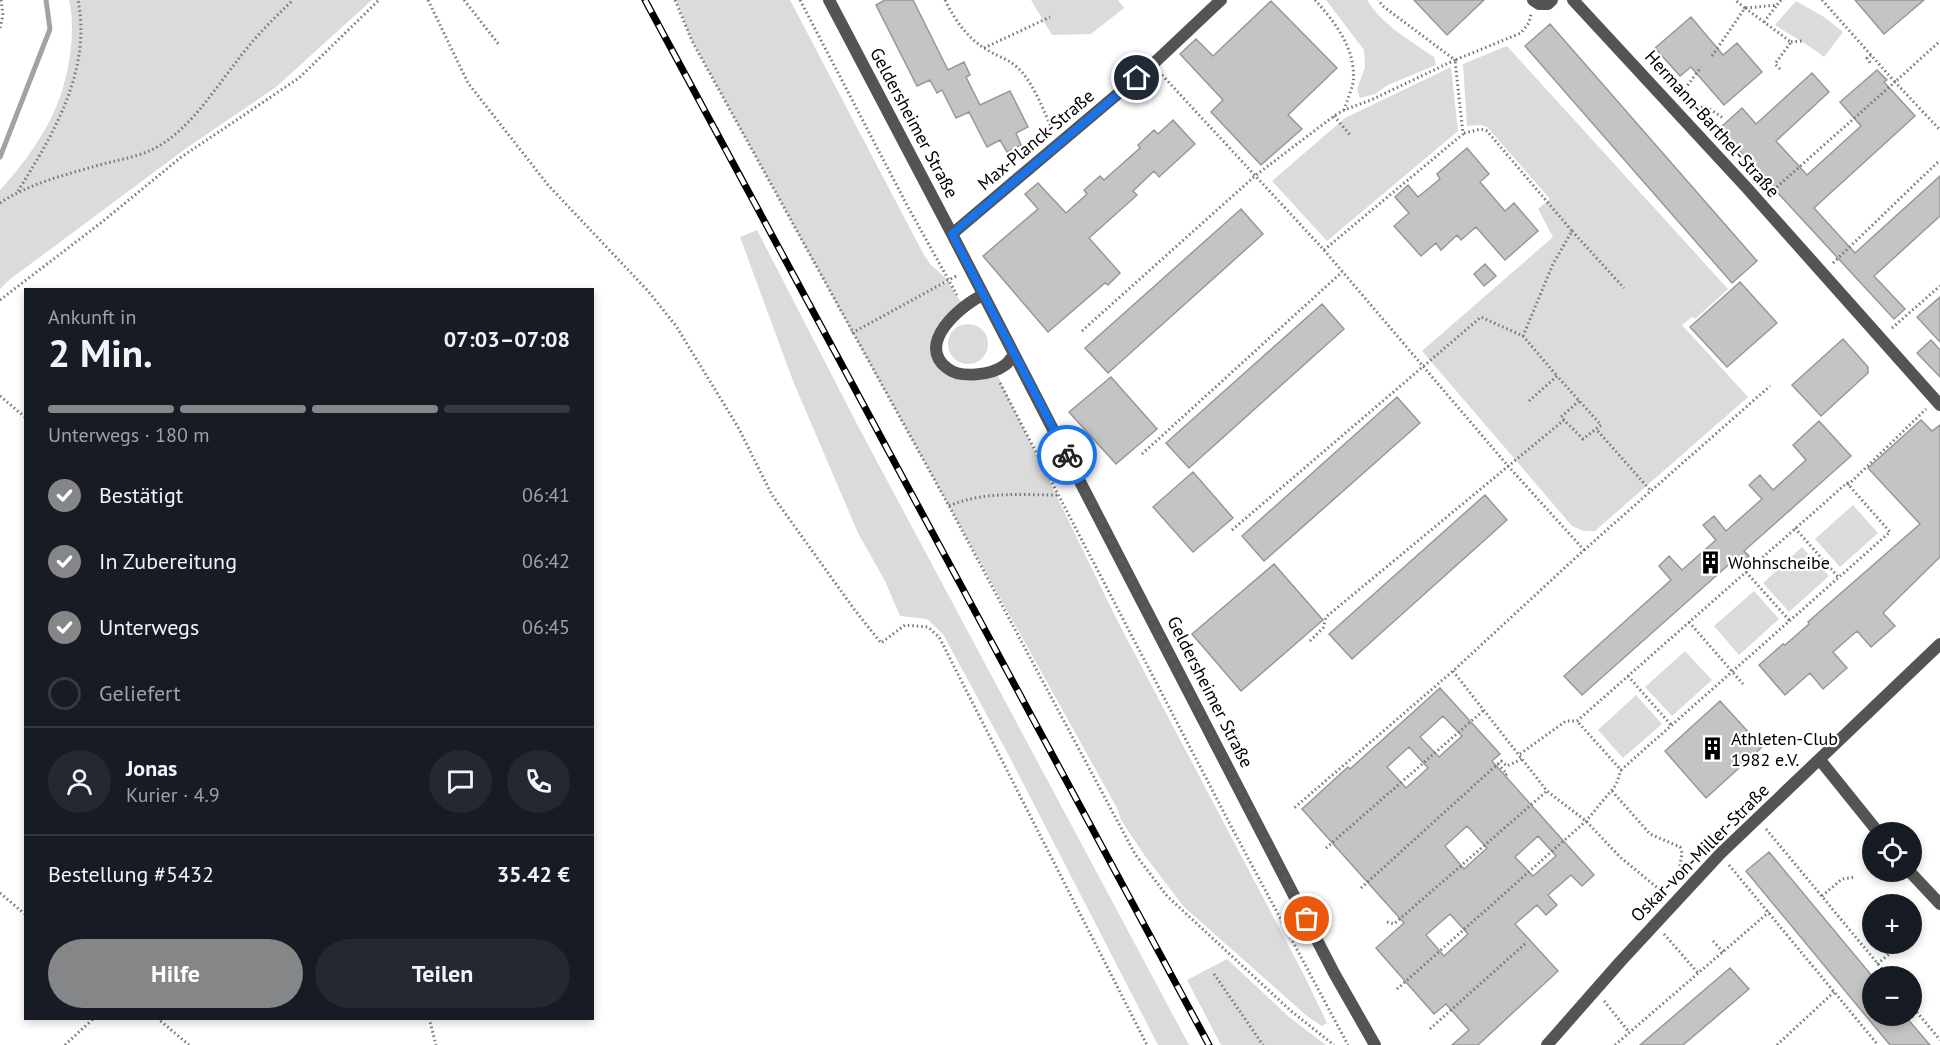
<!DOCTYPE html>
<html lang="de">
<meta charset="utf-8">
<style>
body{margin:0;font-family:"PT Sans",sans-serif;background:#242831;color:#f1f3f6;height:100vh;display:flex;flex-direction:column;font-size:22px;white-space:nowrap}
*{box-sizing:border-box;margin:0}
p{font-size:20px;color:#9ea1a6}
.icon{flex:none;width:33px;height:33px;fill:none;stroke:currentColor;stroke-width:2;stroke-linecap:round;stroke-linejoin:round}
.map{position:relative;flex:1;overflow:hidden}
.sheet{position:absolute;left:24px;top:288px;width:570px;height:732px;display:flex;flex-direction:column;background:#171b24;border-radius:0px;box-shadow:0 3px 9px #0003}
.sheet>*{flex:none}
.tools{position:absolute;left:1862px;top:822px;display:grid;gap:12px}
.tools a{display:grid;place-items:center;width:60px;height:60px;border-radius:50%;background:#171b24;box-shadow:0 3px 9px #0003;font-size:30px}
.pin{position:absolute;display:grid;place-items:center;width:51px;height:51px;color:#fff;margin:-26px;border:3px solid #fff;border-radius:50%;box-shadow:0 2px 6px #0007}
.courier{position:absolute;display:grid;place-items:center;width:60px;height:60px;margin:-30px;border:4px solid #1a73e8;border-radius:50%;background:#fff;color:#222;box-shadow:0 2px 8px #0007}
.head em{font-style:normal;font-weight:600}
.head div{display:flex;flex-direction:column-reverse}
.head{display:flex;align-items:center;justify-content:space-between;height:102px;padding:0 24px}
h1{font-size:39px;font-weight:600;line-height:45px}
.bar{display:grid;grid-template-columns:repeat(4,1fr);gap:9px 6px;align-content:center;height:72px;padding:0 24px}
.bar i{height:8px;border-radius:4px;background:#363941}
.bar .on{background:#858687}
.bar p{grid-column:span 4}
.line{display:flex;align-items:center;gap:15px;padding:0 24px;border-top:2px solid #363941}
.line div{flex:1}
.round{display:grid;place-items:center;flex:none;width:63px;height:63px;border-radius:32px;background:#242831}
ol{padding:0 24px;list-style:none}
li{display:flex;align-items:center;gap:18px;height:66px}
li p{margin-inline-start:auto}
li .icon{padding:6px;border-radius:50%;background:#858687;color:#fff;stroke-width:4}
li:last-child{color:#9ea1a6}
li i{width:33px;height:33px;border:3px solid #363941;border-radius:50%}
.primary-button{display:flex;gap:12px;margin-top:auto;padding:12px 24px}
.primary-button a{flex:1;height:69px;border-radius:36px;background:#858687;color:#fff;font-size:24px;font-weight:600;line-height:69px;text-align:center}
.primary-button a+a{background:#242831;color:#f1f3f6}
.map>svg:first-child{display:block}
.green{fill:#dbdbdb}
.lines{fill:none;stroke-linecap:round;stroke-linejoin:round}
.stream{stroke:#a2a2a2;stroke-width:5}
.building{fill:#c4c4c4;stroke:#989898;stroke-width:1.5;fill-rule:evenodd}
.path{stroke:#767676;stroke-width:3;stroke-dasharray:1.5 3;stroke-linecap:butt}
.street{stroke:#545454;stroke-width:12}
.rail-casing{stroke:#000;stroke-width:7}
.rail{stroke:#fff;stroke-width:4.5;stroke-dasharray:14;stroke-linecap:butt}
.done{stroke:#595959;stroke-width:6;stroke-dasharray:0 10.8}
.route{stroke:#1a73e8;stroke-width:8}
.labels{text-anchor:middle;stroke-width:4.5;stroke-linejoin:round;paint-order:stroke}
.street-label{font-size:18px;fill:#000;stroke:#fff}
.poi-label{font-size:18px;fill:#000;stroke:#fff;text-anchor:start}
</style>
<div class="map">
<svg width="1940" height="1045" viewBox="0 0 1940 1045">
<rect width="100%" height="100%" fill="#fff"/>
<!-- green -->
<path class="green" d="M69,0h303l-96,87 -88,60 -179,133 -9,9v-99c19,-20 41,-50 53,-76 15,-30 24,-82 16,-114z
M676,0h114l134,255 7,10 17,15 -10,6 10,-4 15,23 -25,35 8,28 49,2 122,250 187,355 23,48 -5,3 -14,-9 -124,-110 -39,-51 -24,-36 -4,-12 -265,-476 -160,-291z
M1031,0h87l6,8 -33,26 -39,1z
M1326,0h41c15,25 44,41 67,57l2,8 -48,20 -13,9 -15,4 -3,-9 8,-22 -1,-17z
M1796,1l28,16 19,15 -19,25c-16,-13 -32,-21 -49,-32z
M1507,46l221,243 -33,30 -3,-2 -10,8 66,72 -153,134h-11l-12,-5 -150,-175 131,-114 -15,-28 12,-10 -63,-72 -7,-2 -13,1 -4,-62z
M1451,67l7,64 -131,110 -55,-60 73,-63z
M757,230l101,196 331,619h-31l-150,-291 -65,-120 -16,-15 -27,-3 -15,-35 -27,-48 -65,-152 -53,-144z
M948 344a20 20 0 1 1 40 0a20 20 0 1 1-40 0Z
M1853,505l25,28 -38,34 -25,-28z
M1802,547l27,29 -40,36 -26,-29z
M1754,591l25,28 -40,36 -25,-29z
M1685,651l27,29 -40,36 -27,-29z
M1636,695l26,29 -39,34 -25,-28z
M1227,959l62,58 37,28h-105l-34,-65z"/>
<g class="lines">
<!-- stream -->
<path class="stream" d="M0,157l50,-128 -4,-29"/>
</g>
<!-- building -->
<path class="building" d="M885,0h28l35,70 16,-8 6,13 -4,2 14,28 30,-14 18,36 -12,6 5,12 -14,7 -7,-12 -13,7 -18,-35 -13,6 -14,-28 -5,3 -7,-13 -13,6 -41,-81z
M1414,0h70l-37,35z
M1855,0h69l-40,34z
M1271,1l66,67 -49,47 14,14 -41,36 -50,-53 12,-12 -43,-46 16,-15 17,17z
M1691,17l32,38 14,-12 25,29 -38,33 -33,-38 -11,9 -25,-28z
M1550,24l207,237 -25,22 -207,-237z
M1877,70l10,10 -3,2 31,34 -101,92 41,45 85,-77v40l-66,60 31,33 -11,10 -175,-190 23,-21 14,16 56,-51 17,19 -53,49 31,34 54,-49 -21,-24z
M1173,120l22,24 -36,33 -5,-6 -21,20 4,4 -48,43 31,35 -12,12 -3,-2 -57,49 -65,-76 55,-47 -13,-15 13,-11 28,30 21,-19 -3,-4 16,-14 4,4 36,-32 -2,-3 16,-15 4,4z
M1467,148l22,26 -9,8 25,29 9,-8 24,28 -33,29 -29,-33 -15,13 -4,-5 -16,15 -5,-7 -15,13 -27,-30 15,-13 -14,-16 13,-12 10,12 22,-18 -3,-5z
M1241,209l22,25 -155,139 -23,-25z
M1485,264l11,12 -12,10 -10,-12z
M1740,282l37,41 -50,44 -37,-40z
M1940,297v45l-23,-25z
M1322,304l22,25 -155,139 -23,-25z
M1843,339l25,28v6l-47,43 -29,-31z
M1931,340l9,10v27l-23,-24z
M1111,377l46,52 -41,35 -47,-52z
M1397,397l23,26 -156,138 -22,-25z
M1921,420l11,11 8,-6v132l-57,56 12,13 -24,21 -14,-16 -24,21 14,16 -24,21 -13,-16 -25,22 -26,-30 24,-21 2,1 24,-21 -1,-2 112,-98 -52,-56z
M1819,421l32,35 -107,95 5,5 -10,9 -5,-5 -152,135 -18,-19 107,-96 -12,-14 10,-10 13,14 34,-30 -13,-15 11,-9 12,15 36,-32 -13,-14 11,-10 13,15 33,-30 -13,-15z
M1193,472l40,46 -40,34 -40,-45z
M1485,495l22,25 -155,139 -23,-25z
M1274,564l49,56 -82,71 -49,-57z
M1440,688l60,66 -8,7 102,114 -12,11 -11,-11 -23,20 9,10 -11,10 -9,-10 -22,19 43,47 -80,74h-26l17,-15 -23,-26 -12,10 -58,-66 28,-25 -102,-114 46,-42 2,2zM1443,716l19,20 -23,21 -19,-20zM1409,747l19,21 -22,20 -19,-21zM1467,826l20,22 -23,21 -19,-23zM1538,836l18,20 -23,20 -18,-19zM1450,914l18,20 -24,22 -18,-21z
M1720,701l42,46 -56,51 -41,-47z
M1769,852l103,124v40h33l25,29h-40l-144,-174z
M1730,968l19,21 -66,56h-43z"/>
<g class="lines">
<!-- path -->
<path class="path" d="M428,0l40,83 80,102 100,106 28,35 62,101 34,68 82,114 27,34 24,-18 23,2 11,10 208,408
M464,0l36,46
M675,0l17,41 257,465 186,348 32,42 124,115 43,34
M800,0l108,207 49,88
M945,0c11,22 23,39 44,51 10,6 19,8 28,16 17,16 26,43 36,64
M1315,0c20,22 42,50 38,83 -2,8 -6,18 -9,27
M1822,0l73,82 45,-41
M1745,8l46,34 -16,22 7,7
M1746,8l31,-3 4,-5
M1764,22l13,-17
M0,28l3,-13 -2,-15
M1791,42l11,-1
M984,48l66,-31
M1871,55l-4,3 4,6
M1712,56l33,-48 -10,-8
M1661,72l29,21 -5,7
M1162,75l162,175 184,216 76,84 -131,121 -160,138
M1685,89l16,-22
M1692,106l16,2 15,10
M1334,116l17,20
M1464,133l17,-4 6,2 85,100 -19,33 -30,72
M18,191c35,-56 74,-121 60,-191
M1770,193l125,-111 45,48
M0,203c30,-20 68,-29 103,-39 19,-5 39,-8 56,-18 33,-20 55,-56 78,-85 16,-22 36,-42 56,-61
M1572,231l52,57
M1324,250l139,-116 -8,-74 66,-27 8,-10 2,-9
M1833,263l107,-103
M0,300l102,-78 78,-64 119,-80 80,-78
M1892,328l48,-42
M1082,331l174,-156 78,-59 10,-6 27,-10 84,-40 -71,-53 -6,-7
M852,333l106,-58
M1000,383l232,445 116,217
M0,396l26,22
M1529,401l28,-25 44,49 -5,4 55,62
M1564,420l-3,-3 18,-16
M1142,454l200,-182
M1848,485l78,-76
M949,506c34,-15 73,-11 109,-11
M1795,528l44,50
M1232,530l249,-213 42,19 34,40
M1584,550l186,-164
M1746,572l44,49
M1689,622l54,62
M1310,641l13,-13 3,-11 238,-197 19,19 13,-10
M1453,671l94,120 39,30 34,36 45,37
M1628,676l44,50
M1520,754l46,-33h11l270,-238 43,49 -269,238 -44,-49
M1498,764l9,10 -2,1
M1612,791l38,43 30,13 2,6 -4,24
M1766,829l122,147
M1326,848l158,-138
M1729,865l149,180
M1361,888l140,-127 6,5 17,-8
M0,893l26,22
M1822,896l20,-17 13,-2
M1387,922l7,2 153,-133
M1664,934l34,39
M1713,941l10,11
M1877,964l25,-20
M1214,974l49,71
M1397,989l189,-168 30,-36 5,-15
M1604,1001l25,31
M1911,1005l29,35
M157,1018l32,27
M429,1018l7,27
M1430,1029l97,-87
M65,1045l29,-27
M1615,1045l154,-133
M1777,1045l57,-53"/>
<!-- street -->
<path class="street" d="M829,0l123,234 382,739 41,72
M1533,0l6,4h9l4,-4
M1573,0l173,187 194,218
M952,234l200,-169 69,-65
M983,295c-22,10 -68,49 -36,73 13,11 45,7 58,-3 3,-2 6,-7 9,-10
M1820,760l58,72
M1910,872l30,32
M1547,1045l73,-83 100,-108 220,-210"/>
<defs>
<path id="rail" d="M645,0l564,1045"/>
</defs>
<!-- rail casing -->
<use href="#rail" class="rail-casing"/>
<!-- rail -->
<use href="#rail" class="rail"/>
</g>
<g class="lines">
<!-- done -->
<path class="done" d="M1067,455l240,464"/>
<!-- route -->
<path class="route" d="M1067,455l-115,-221 185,-156"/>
</g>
<!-- icons -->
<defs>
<symbol id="building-bare" viewBox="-9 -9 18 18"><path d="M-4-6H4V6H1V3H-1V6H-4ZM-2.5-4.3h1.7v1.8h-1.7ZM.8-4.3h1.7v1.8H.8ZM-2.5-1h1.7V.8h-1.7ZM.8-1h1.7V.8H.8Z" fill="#000" stroke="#fff" stroke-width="2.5" paint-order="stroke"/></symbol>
</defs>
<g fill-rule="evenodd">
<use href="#building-bare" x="1694" y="546" width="33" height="33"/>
<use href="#building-bare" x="1696" y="732" width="33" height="33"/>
</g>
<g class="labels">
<!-- street labels -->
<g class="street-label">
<text transform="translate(914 123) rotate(62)" y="6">Geldersheimer Straße</text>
<text transform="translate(1712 124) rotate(48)" y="6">Hermann-Barthel-Straße</text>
<text transform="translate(1036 140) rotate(-40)" y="6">Max-Planck-Straße</text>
<text transform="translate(1210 692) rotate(63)" y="6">Geldersheimer Straße</text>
<text transform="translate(1700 853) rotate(-45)" y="6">Oskar-von-Miller-Straße</text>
</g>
<!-- poi labels -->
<g class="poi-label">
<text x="1728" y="569">Wohnscheibe</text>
<text x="1731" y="745">Athleten-Club<tspan x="1731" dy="21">1982 e.V.</tspan></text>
</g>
</g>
</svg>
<div class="tools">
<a><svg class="icon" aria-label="locate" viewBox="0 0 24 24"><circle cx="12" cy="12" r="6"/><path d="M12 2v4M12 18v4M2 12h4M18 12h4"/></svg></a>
<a>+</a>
<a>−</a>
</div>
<div class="pin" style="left:1307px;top:919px;background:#ea580c"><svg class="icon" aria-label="bag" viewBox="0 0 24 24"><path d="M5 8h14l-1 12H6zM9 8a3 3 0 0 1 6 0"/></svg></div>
<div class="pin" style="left:1137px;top:78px;background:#1f2937"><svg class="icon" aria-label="home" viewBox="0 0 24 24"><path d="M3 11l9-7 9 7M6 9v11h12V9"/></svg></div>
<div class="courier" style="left:1067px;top:455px"><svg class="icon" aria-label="bike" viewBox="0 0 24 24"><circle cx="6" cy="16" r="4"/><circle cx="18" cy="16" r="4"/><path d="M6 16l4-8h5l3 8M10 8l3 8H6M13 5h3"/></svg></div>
<section class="sheet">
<div class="head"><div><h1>2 Min.</h1><p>Ankunft in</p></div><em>07:03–07:08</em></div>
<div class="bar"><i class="on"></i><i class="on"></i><i class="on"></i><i></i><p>Unterwegs · 180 m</p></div>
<ol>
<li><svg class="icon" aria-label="check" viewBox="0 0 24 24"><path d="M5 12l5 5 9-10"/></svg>Bestätigt<p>06:41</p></li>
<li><svg class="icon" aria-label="check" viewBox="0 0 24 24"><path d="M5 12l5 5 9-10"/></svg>In Zubereitung<p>06:42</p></li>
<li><svg class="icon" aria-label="check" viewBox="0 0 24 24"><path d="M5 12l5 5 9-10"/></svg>Unterwegs<p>06:45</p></li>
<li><i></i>Geliefert</li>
</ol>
<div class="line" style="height:108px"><a class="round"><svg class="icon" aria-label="person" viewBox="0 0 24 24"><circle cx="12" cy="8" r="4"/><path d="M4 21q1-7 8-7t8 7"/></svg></a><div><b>Jonas</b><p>Kurier · 4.9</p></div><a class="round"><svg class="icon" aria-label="chat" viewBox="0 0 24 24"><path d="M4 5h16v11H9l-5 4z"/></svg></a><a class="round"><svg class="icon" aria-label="phone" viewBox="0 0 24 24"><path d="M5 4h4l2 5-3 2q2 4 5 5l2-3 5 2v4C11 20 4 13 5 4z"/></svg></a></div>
<div class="line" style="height:78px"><div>Bestellung #5432</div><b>35.42 €</b></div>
<div class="primary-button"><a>Hilfe</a><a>Teilen</a></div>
</section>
</div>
